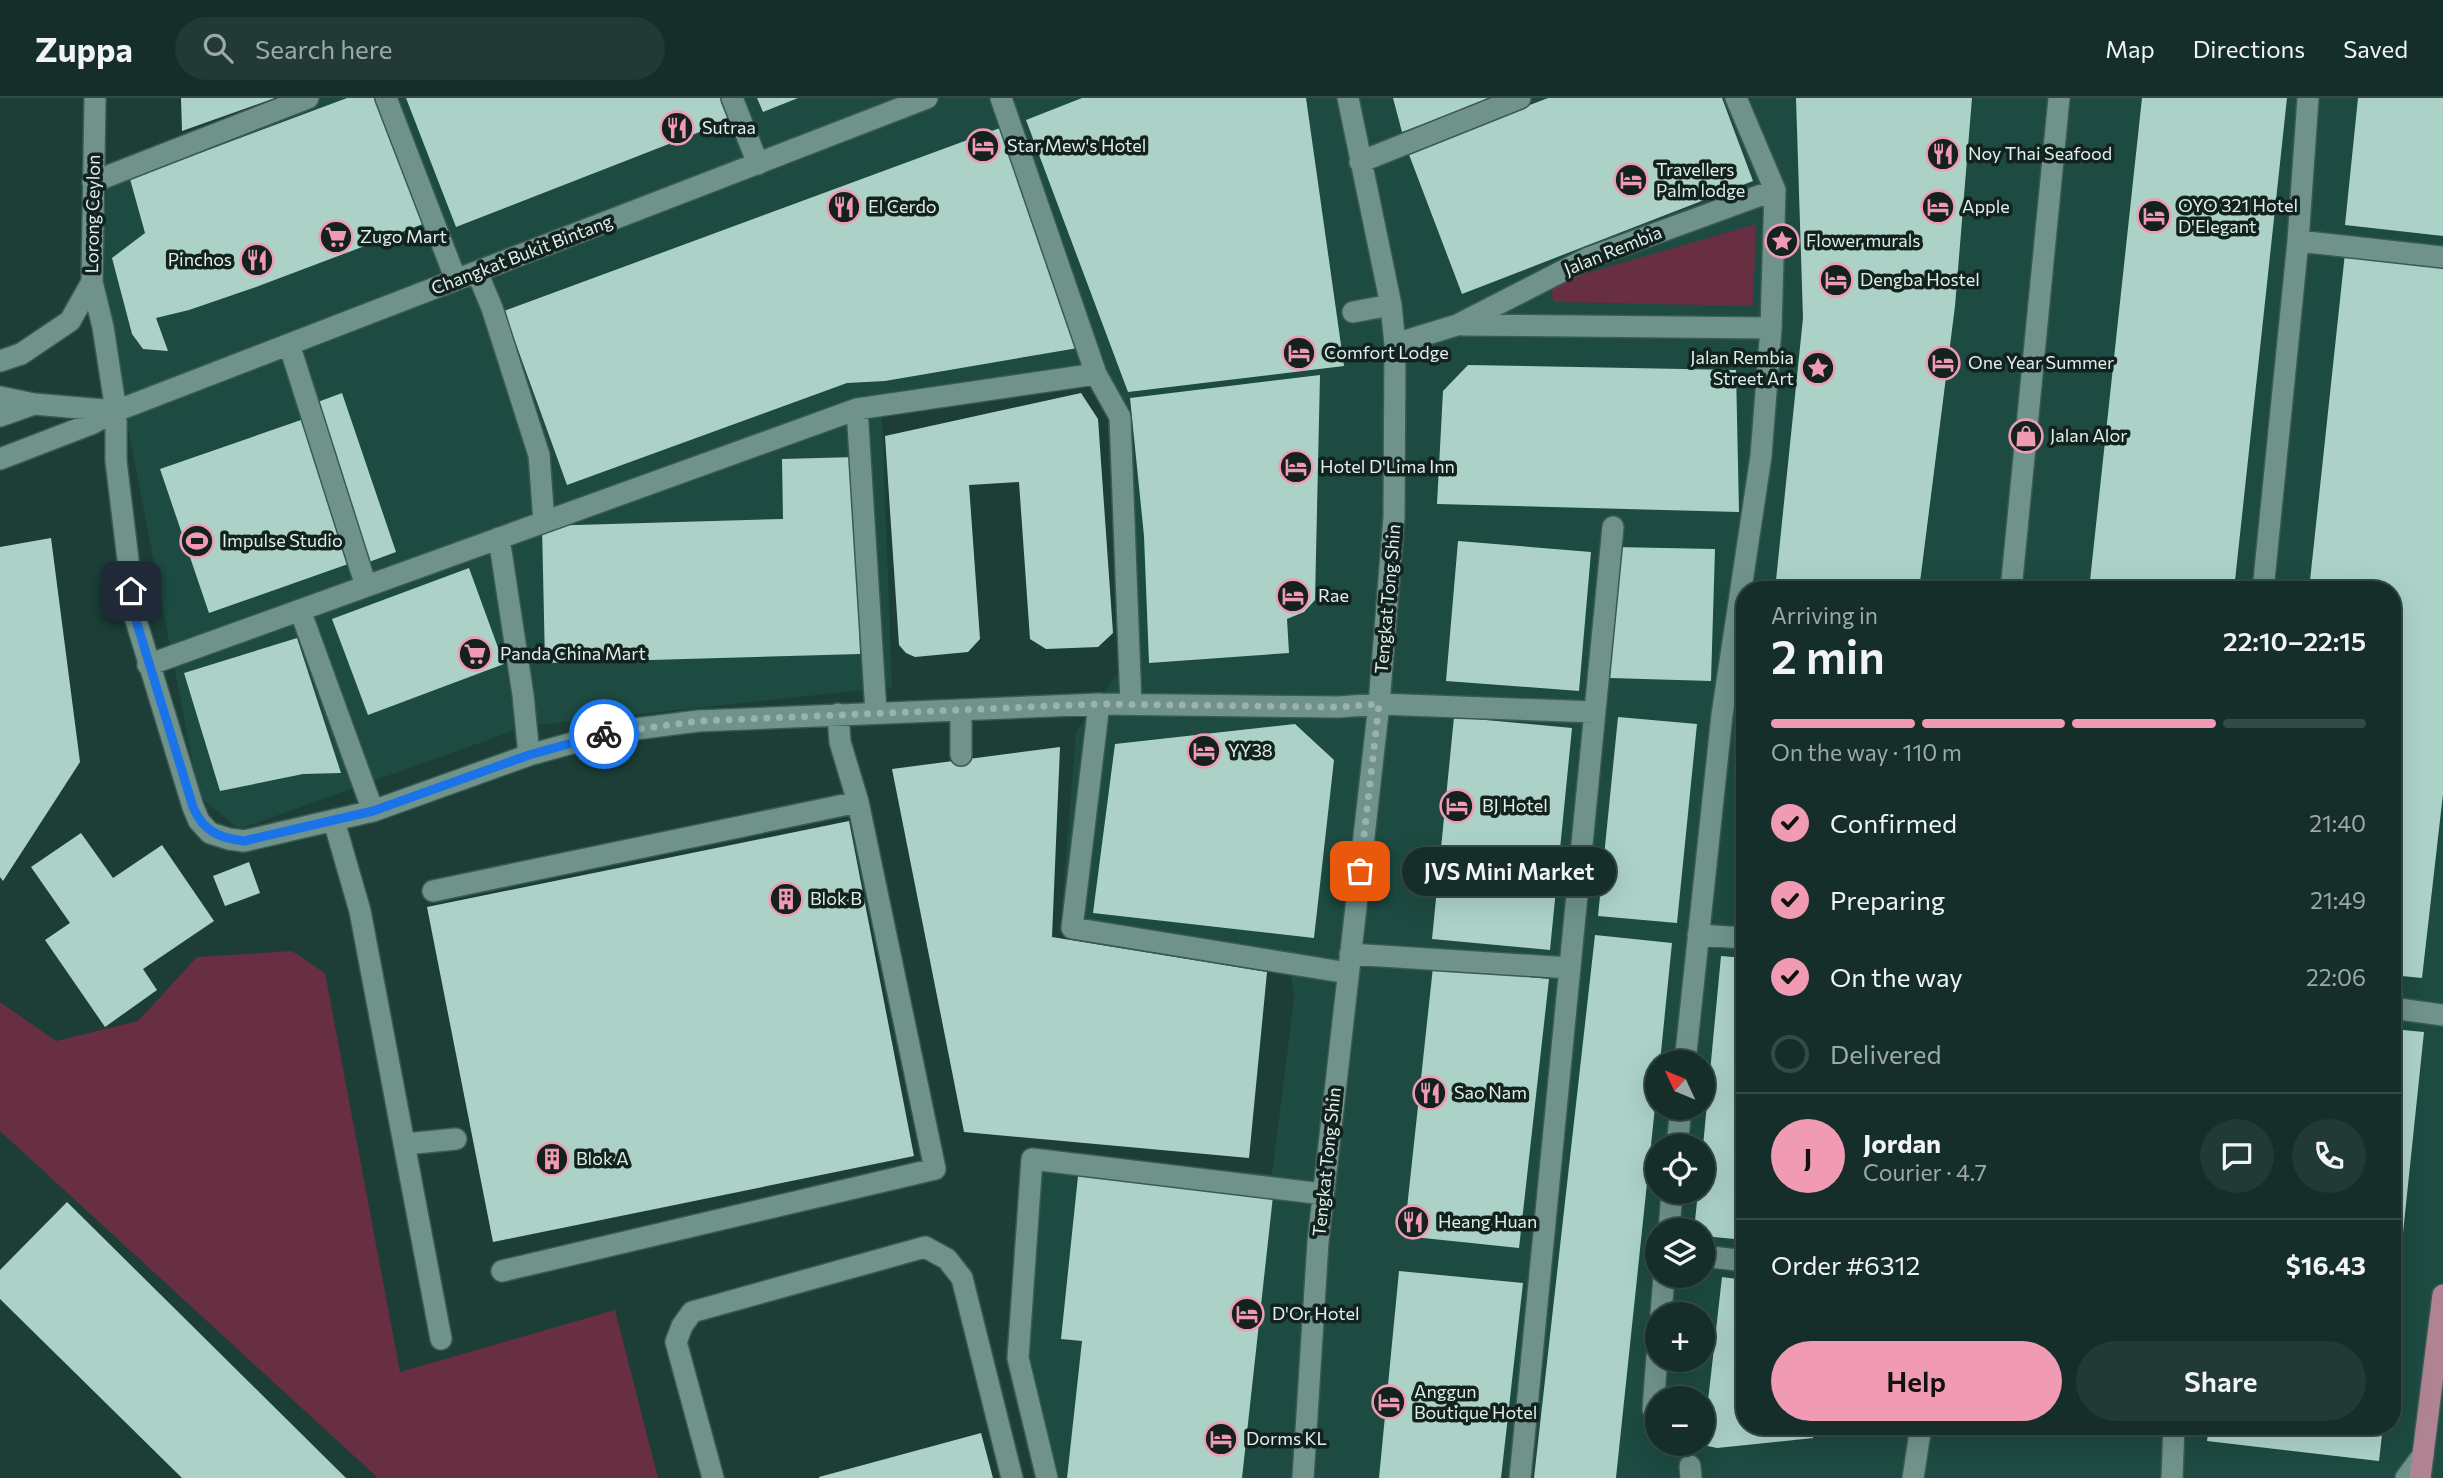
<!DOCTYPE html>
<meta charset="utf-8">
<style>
body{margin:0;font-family:Commissioner,sans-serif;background:#223a35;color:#f1f3f6;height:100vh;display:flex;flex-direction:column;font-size:26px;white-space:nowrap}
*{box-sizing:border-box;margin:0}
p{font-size:23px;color:#9da8a8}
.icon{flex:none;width:38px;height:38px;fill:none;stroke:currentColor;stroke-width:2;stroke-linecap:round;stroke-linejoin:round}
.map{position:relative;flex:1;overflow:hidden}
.sheet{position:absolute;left:1736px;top:483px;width:665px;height:854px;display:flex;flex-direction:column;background:#152e29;border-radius:28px;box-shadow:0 7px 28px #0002,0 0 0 2px #344a46}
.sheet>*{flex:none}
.needle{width:46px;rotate:314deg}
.fabs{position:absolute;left:1645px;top:952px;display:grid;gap:14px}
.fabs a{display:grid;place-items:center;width:70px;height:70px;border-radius:50%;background:#152e29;box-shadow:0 7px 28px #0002,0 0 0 2px #344a46;font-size:35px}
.pin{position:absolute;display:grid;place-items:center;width:60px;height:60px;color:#fff;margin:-30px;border-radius:14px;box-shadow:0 4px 10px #0006}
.courier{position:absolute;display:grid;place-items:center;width:70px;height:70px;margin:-35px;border:5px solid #1a73e8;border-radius:50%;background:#fff;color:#222;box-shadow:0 2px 9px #0007}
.bubble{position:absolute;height:49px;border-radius:24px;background:#152e29;box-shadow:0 7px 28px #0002,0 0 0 2px #344a46;font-size:23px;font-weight:600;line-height:49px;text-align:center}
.head em{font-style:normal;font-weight:600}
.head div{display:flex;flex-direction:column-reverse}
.head{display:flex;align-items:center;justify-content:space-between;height:119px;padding:0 35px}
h1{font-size:46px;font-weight:600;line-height:52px}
.bar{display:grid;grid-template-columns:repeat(4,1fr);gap:10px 7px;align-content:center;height:84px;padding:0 35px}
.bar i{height:9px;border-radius:5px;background:#344a46}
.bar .active{background:#f19ab3}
.bar p{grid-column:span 4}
.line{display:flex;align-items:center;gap:18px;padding:0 35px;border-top:2px solid #344a46}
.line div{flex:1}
.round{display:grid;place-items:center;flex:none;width:74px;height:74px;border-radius:37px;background:#223a35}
ol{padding:0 35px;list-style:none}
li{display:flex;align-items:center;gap:21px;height:77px}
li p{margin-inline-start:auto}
li .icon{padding:7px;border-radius:50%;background:#f19ab3;color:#111;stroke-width:4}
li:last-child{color:#9da8a8}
li i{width:38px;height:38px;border:4px solid #344a46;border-radius:50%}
.action{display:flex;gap:14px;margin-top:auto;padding:14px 35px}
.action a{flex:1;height:80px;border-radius:42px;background:#f19ab3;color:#111;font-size:28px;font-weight:600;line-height:80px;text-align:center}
.action a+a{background:#223a35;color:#f1f3f6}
header{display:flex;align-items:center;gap:42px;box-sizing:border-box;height:98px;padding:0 35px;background:#152e29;border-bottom:2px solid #344a46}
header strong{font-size:33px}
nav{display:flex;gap:38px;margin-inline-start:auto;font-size:24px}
.search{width:490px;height:63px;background:#223a35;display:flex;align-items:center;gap:18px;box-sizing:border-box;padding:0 24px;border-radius:38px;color:#9da8a8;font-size:26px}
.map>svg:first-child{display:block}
.built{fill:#1d4a41;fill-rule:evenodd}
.green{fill:#682e41}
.building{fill:#acd2c8}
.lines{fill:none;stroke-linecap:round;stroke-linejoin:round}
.minor-casing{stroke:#3a5a53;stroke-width:24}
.major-casing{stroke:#3a5a53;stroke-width:24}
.minor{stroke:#6f938a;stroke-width:21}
.major{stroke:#b08392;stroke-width:21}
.done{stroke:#99b2ab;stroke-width:7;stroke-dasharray:0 12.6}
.route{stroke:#1a73e8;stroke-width:9}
.labels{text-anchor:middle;stroke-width:7;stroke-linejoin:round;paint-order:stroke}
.poi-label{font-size:18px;fill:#ddf0ea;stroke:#13221e;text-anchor:start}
.street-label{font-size:18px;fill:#ddf0ea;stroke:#13221e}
</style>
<header>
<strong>Zuppa</strong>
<div class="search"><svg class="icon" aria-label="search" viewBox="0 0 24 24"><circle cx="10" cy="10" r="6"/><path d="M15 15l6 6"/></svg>Search here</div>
<nav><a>Map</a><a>Directions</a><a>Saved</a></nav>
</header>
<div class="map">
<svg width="2443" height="1380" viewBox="0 0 2443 1380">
<rect width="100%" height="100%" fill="#1c3e37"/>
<!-- built -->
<path class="built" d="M295,0h2148v1380h-1409l-29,-120 19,-205 248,21 22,-176 -3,-24 -231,-43 16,-199 43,-61 -12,-265 -18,-22 -207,33 10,270 -365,39 -288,103 -40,-33 -102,-528 13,-98zM1745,492h647v836h-647zM1657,964h46v46h-46zM1657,1048h46v46h-46zM1657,1132h46v46h-46zM1657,1216h46v46h-46zM1657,1300h46v46h-46z"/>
<!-- green -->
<path class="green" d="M1756,126l-3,82 -199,-4 -5,-18z
M292,853l33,22 75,399 215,-62 43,168h-280l-378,-347v-129l56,39 82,-20 59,-64z"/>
<!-- building -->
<path class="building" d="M181,0h94l-93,33z
M347,0h30l46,126 -167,63 -67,23 -33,8 12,33 -25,-2 -11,-15 -20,-76 33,-25 -15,-54z
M406,0h319l8,21 -277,108z
M757,0h41l-35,14z
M1082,0h224l38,268 -216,26 -102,-272z
M1393,0h101l-92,34z
M1548,0h174l31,83 -291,113 -54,-142z
M1796,0h176l-17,208 -36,284h-144l28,-272z
M2142,0h145l-53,492h-145z
M2358,0h85v138l-98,-11z
M1000,30l78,220 -193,33 -38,2 -280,102 -63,-174z
M2345,155l98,10v531l-21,184 -30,-3v-385h-83z
M1468,267l268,5 3,142 -302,-8 6,-113z
M1320,277l-5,225 -11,12 -17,7 2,34 -140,10 -5,-127 -14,-138z
M342,295l54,159 -27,10 -54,-159z
M1081,295l17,26 15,214 -15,14 -52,2 -16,-10 -11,-157 -50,3 11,154 -12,13 -53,5 -9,-4 -7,-8 -14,-209z
M301,322l50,143 -142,50 -49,-144z
M856,359l4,197 -315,9 -3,-137 241,-7 -1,-60z
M51,440l29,224 -77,119 -3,-4v-330z
M1458,443l133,11 -12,139 -133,-10z
M1614,449l101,2 -4,132 -101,-3z
M469,470l35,96 -136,51 -36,-96z
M297,540l44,135 -38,1 -83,17 -36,-118z
M1454,619l118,11 -22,222 -118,-11z
M1618,619l79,7 -20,199 -79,-7z
M1295,626l39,36 -20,178 -221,-25 22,-169z
M1060,649l-8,190 215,35 -18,186 -285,-26 -72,-363z
M849,723l65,335 -421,86 -66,-335z
M81,735l32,45 49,-33 52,76 -71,48 14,21 -52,37 -60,-87 25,-17 -39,-56z
M249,764l11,31 -35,13 -12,-30z
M1595,837l77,8 -12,119h-3v26l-41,390h-82z
M1721,858l24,2v282l-42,-4v-6h-9l4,-38h5v-46z
M1433,869l116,12 -30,269 -115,-12z
M2392,931l32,3 -30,287 -2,-1z
M1078,1078l195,20 -31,282h-175l15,-137 -21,-2z
M67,1104l279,276h-164l-182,-179v-29z
M1399,1173l124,12 -22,195h-122z
M1722,1179l23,3v146h69l-1,12 -96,10 -14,-3z
M2209,1328h174l-4,35 -172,-20z
M981,1335l12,45h-174v-1z"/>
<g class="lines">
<defs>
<path id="minor" d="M95,0l-3,184 11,45 13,84v50l19,156 58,190 6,14 11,12 19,6 15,2 129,-30 156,-56 83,-23 86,-11 401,-17 240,3 40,-3 216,8
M386,0l70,182
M732,0l26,66
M1001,0l95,276 24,43 11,287
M1360,64l160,-64
M93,84l215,-84
M2298,143l145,16
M477,174l15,36 47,147 5,67
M1353,214l38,-7
M1463,227l308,3
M289,246l77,242
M1395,246l62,-19 131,-67 187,-68
M0,263l21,-7 49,-33 22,-39
M0,299l34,7 82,7
M857,311l19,304
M0,318l34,-12
M0,361l91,-35 25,-13 811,-313
M499,440l24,157 6,60
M2011,492l48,-492
M2263,492l35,-349 10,-143
M300,512l73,201
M148,567l709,-256 239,-35
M1099,606l-27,224 276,45
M961,613v44
M334,723l26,90 81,428
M433,793l425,-89
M1698,837l47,3
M1350,856l220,14
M2392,910l51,7
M1685,964l37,-347 39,-259 10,-128 4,-138 -39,-92
M405,1046l51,-5
M1677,1048l4,-38
M1669,1132l3,-38
M1703,1158l42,5
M502,1173l433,-102 -77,-367 -18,-60 -2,-28
M1661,1216l3,-38
M1653,1311l4,-53
M1690,1368l1,12
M713,1380l-37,-136 6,-16 10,-14 233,-65 22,12 15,19 50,200
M1047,1380l-29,-120 14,-199 291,35
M1303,1380l15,-236 61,-538 15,-187 1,-173 -4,-39 -43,-207
M1520,1380l93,-951
M1913,1380l8,-52
M2172,1380l2,-52
M2406,1380l17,-23"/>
<path id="major" d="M2420,1380l23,-183"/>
</defs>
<!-- minor casing -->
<use href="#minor" class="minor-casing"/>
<!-- major casing -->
<use href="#major" class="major-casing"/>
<!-- minor -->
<use href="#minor" class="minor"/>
<!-- major -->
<use href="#major" class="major"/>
</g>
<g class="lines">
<!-- done -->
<path class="done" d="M604,636l94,-13 401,-17 240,3 40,-3 -19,167"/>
<!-- route -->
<path class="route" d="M131,493l4,26 58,190c10,24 26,31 51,34l129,-30 156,-56 75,-21"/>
</g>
<!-- icons -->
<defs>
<symbol id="restaurant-ring" viewBox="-11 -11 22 22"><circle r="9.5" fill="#13221e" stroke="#f19ab3" stroke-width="1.5"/><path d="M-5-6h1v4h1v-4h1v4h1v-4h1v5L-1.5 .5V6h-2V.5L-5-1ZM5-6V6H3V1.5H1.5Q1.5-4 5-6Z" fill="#f19ab3"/></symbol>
<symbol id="hotel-ring" viewBox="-11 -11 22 22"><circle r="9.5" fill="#13221e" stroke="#f19ab3" stroke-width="1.5"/><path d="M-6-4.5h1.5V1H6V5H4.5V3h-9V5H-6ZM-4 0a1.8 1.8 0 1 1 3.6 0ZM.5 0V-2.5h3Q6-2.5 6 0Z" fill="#f19ab3"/></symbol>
<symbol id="supermarket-ring" viewBox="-11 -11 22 22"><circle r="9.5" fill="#13221e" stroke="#f19ab3" stroke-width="1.5"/><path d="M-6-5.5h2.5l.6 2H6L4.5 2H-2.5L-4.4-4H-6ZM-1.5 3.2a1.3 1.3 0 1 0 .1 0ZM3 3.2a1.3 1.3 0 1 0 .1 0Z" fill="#f19ab3"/></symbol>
<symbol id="sight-ring" viewBox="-11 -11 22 22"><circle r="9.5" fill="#13221e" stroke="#f19ab3" stroke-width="1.5"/><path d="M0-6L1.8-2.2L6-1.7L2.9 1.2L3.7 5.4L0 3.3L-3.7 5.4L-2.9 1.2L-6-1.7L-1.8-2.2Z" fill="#f19ab3"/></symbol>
<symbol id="shop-ring" viewBox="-11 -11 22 22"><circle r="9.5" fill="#13221e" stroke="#f19ab3" stroke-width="1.5"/><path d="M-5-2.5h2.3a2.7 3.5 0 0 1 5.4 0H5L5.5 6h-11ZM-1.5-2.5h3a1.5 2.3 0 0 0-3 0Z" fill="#f19ab3"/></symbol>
<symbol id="stadium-ring" viewBox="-11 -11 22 22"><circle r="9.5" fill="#13221e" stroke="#f19ab3" stroke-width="1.5"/><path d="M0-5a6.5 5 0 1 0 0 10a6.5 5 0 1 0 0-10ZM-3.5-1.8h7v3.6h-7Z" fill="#f19ab3"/></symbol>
<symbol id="building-ring" viewBox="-11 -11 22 22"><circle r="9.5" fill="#13221e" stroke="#f19ab3" stroke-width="1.5"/><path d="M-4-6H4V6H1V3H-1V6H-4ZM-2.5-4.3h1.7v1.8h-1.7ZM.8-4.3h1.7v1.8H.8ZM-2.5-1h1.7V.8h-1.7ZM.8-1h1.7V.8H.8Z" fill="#f19ab3"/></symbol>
</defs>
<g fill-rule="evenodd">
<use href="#restaurant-ring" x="658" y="11" width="38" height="38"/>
<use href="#hotel-ring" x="964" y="29" width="38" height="38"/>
<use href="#restaurant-ring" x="1924" y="37" width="38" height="38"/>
<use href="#hotel-ring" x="1612" y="63" width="38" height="38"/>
<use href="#restaurant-ring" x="825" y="90" width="38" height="38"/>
<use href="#hotel-ring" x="1919" y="90" width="38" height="38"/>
<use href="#hotel-ring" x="2135" y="99" width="38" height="38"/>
<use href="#supermarket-ring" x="317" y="120" width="38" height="38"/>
<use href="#sight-ring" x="1763" y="124" width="38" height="38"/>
<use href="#restaurant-ring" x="238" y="143" width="38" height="38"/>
<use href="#hotel-ring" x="1817" y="163" width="38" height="38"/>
<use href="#hotel-ring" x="1280" y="236" width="38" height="38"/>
<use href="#hotel-ring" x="1924" y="246" width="38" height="38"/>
<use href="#sight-ring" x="1799" y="251" width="38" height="38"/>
<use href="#shop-ring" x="2007" y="319" width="38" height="38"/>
<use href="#hotel-ring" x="1277" y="350" width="38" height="38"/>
<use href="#stadium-ring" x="178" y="424" width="38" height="38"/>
<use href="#hotel-ring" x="1274" y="479" width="38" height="38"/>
<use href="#supermarket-ring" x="456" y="537" width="38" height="38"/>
<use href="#hotel-ring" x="1185" y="634" width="38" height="38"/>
<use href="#hotel-ring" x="1438" y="689" width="38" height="38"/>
<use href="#building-ring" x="767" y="782" width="38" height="38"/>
<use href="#restaurant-ring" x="1411" y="976" width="38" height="38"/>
<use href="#building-ring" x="533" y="1042" width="38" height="38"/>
<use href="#restaurant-ring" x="1394" y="1105" width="38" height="38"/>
<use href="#hotel-ring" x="1228" y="1197" width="38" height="38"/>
<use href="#hotel-ring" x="1370" y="1285" width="38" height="38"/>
<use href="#hotel-ring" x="1202" y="1322" width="38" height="38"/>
</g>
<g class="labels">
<!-- poi labels -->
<g class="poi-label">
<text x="702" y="36">Sutraa</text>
<text x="1007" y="54">Star Mew's Hotel</text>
<text x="1968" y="62">Noy Thai Seafood</text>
<text x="1656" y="78">Travellers<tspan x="1656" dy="21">Palm lodge</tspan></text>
<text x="2178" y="114">OYO 321 Hotel<tspan x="2178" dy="21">D'Elegant</tspan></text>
<text x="868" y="115">El Cerdo</text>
<text x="1962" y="115">Apple</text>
<text x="360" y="145">Zugo Mart</text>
<text x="1806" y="149">Flower murals</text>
<text x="232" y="168" text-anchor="end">Pinchos</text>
<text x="1860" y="188">Dengba Hostel</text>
<text x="1324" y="261">Comfort Lodge</text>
<text x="1794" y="266" text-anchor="end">Jalan Rembia<tspan x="1794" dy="21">Street Art</tspan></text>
<text x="1968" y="271">One Year Summer</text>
<text x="2050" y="344">Jalan Alor</text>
<text x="1320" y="375">Hotel D'Lima Inn</text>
<text x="222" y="449">Impulse Studio</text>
<text x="1318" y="504">Rae</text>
<text x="500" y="562">Panda China Mart</text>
<text x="1228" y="659">YY38</text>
<text x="1482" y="714">BJ Hotel</text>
<text x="810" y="807">Blok B</text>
<text x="1454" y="1001">Sao Nam</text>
<text x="576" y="1067">Blok A</text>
<text x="1438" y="1130">Heang Huan</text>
<text x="1272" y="1222">D'Or Hotel</text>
<text x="1414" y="1300">Anggun<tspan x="1414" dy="21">Boutique Hotel</tspan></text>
<text x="1246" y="1347">Dorms KL</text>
</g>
<!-- street labels -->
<g class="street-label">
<text transform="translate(93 116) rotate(-89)" y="6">Lorong Ceylon</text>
<text transform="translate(1613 153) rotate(-22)" y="6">Jalan Rembia</text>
<text transform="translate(522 157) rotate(-21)" y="6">Changkat Bukit Bintang</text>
<text transform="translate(1388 501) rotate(-85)" y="6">Tengkat Tong Shin</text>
<text transform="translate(1327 1064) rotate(-84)" y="6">Tengkat Tong Shin</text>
</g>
</g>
</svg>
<div class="fabs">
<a><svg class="needle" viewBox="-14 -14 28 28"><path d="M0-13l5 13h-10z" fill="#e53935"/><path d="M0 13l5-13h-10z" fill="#9da8a8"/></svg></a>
<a><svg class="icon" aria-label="locate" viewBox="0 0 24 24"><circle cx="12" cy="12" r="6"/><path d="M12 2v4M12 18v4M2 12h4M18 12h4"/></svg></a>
<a><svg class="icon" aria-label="layers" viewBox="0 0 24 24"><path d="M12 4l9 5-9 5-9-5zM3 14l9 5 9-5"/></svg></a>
<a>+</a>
<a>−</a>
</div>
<div class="pin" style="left:1360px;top:773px;background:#ea580c"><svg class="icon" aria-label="bag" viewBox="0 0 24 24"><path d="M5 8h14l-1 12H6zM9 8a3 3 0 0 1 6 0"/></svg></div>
<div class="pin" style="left:131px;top:493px;background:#1f2937"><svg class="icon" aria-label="home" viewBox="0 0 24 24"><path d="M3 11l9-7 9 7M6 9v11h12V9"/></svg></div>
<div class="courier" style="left:604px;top:636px"><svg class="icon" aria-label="bike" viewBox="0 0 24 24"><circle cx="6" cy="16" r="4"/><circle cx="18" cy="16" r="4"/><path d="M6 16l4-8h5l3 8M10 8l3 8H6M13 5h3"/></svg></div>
<div class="bubble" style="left:1402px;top:749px;width:214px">JVS Mini Market</div>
<section class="sheet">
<div class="head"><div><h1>2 min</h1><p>Arriving in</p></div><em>22:10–22:15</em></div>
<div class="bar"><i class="active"></i><i class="active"></i><i class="active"></i><i></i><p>On the way · 110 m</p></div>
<ol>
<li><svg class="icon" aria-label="check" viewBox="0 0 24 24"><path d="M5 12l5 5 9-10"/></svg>Confirmed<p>21:40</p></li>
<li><svg class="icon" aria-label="check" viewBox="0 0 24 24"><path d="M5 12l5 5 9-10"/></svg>Preparing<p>21:49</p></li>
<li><svg class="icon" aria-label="check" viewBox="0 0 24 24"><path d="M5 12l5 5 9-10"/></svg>On the way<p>22:06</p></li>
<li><i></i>Delivered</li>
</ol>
<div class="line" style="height:126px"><b class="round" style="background:#f19ab3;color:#111">J</b><div><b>Jordan</b><p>Courier · 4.7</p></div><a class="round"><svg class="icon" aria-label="chat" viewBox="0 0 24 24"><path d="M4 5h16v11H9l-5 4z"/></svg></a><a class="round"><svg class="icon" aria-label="phone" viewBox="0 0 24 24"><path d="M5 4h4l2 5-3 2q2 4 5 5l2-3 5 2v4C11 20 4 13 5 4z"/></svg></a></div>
<div class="line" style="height:91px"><div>Order #6312</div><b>$16.43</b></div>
<div class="action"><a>Help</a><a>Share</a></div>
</section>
</div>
